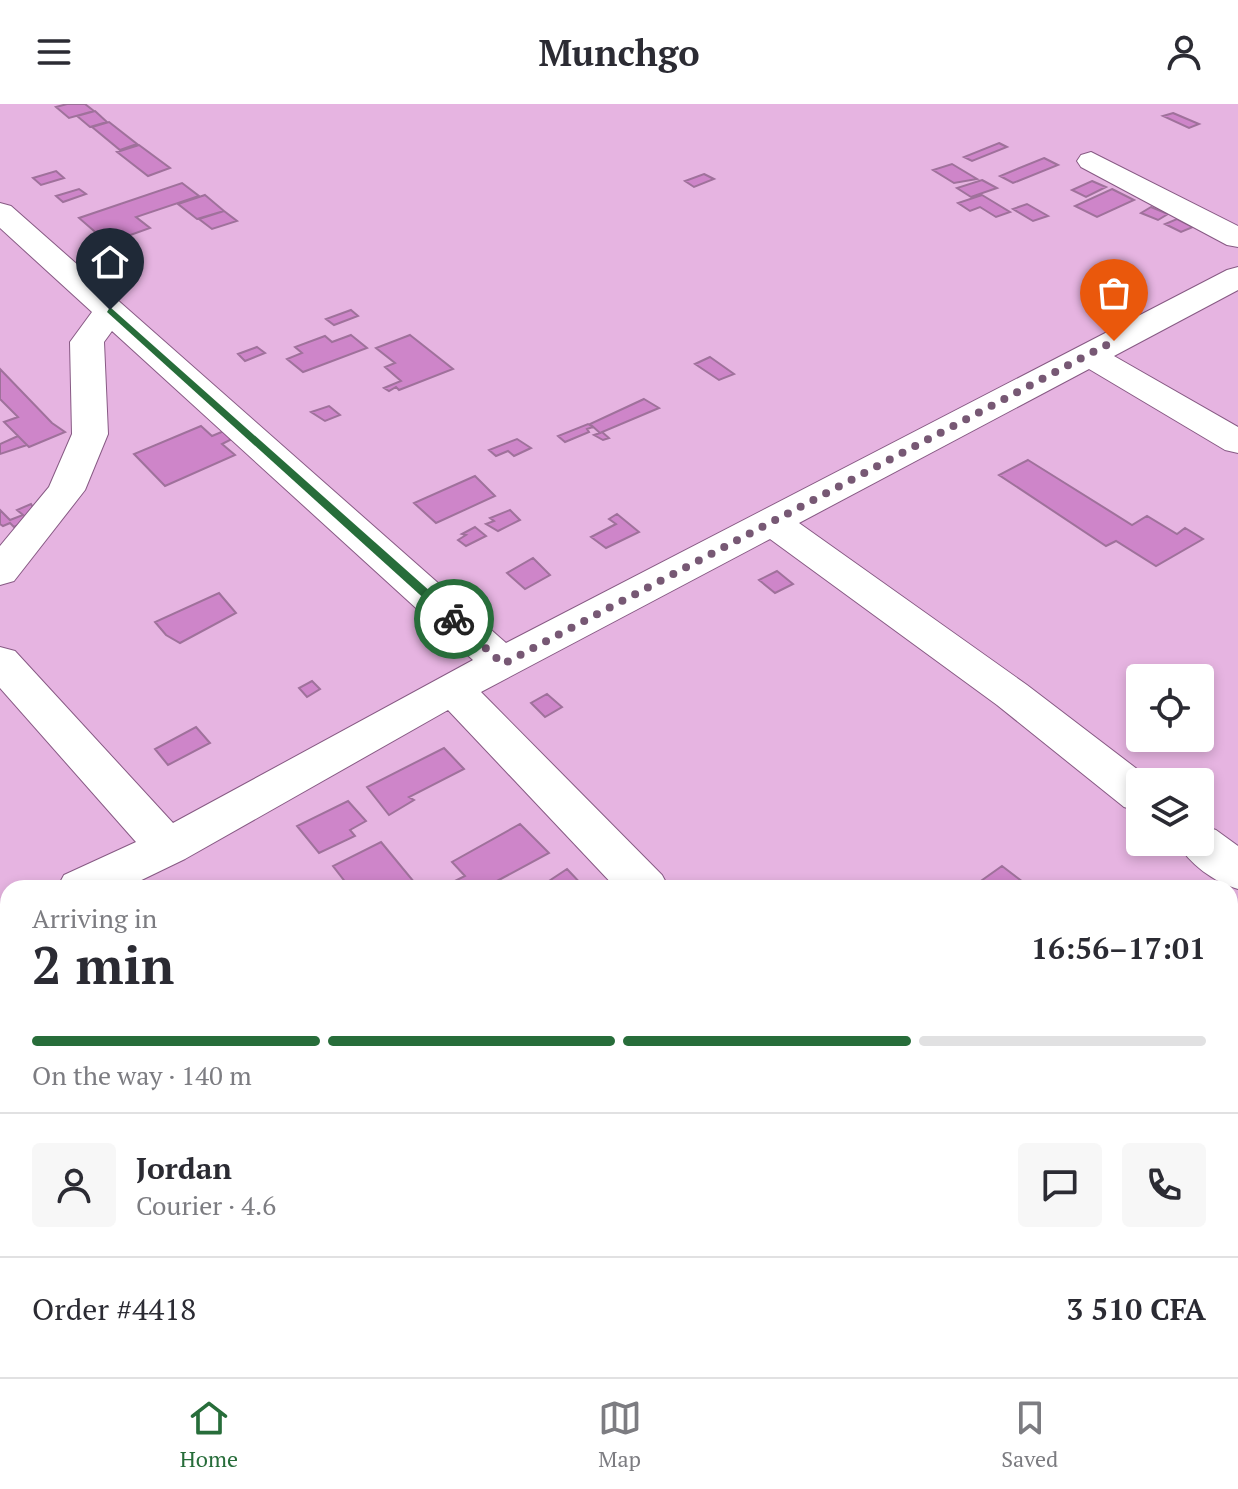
<!DOCTYPE html>
<meta charset="utf-8">
<style>
body{margin:0;font-family:"PT Serif",serif;background:#f7f7f7;color:#2b2b33;height:100vh;display:flex;flex-direction:column;font-size:30px;white-space:nowrap}
*{box-sizing:border-box;margin:0}
p{font-size:26px;color:#7c7c81}
.icon{flex:none;width:44px;height:44px;fill:none;stroke:currentColor;stroke-width:2;stroke-linecap:round;stroke-linejoin:round}
.map{position:relative;flex:1;overflow:hidden}
.side{position:absolute;left:0px;top:776px;width:1238px;height:498px;display:flex;flex-direction:column;background:#fff;border-radius:24px 24px 0 0;box-shadow:0 4px 12px #0003}
.side>*{flex:none}
.controls{position:absolute;left:1126px;top:560px;display:grid;gap:16px}
.controls a{display:grid;place-items:center;width:88px;height:88px;border-radius:8px;background:#fff;box-shadow:0 4px 12px #0003;font-size:40px}
.pin{position:absolute;display:grid;place-items:center;width:68px;height:68px;color:#fff;margin:-82px -34px;border-radius:50% 50% 50% 0;rotate:-45deg;box-shadow:0 0 8px #0007}
.pin .icon{rotate:45deg}
.courier{position:absolute;display:grid;place-items:center;width:80px;height:80px;margin:-40px;border:6px solid #276d3a;border-radius:50%;background:#fff;color:#222;box-shadow:0 2px 10px #0007}
.headline em{font-style:normal;font-weight:800}
.headline div{display:flex;flex-direction:column-reverse}
.headline{display:flex;align-items:center;justify-content:space-between;height:136px;padding:0 32px}
h1{font-size:52px;font-weight:800;line-height:60px}
.bar{display:grid;grid-template-columns:repeat(4,1fr);gap:12px 8px;align-content:center;height:96px;padding:0 32px}
.bar i{height:10px;border-radius:6px;background:#e1e1e2}
.bar .on{background:#276d3a}
.bar p{grid-column:span 4}
.line{display:flex;align-items:center;gap:20px;padding:0 32px;border-top:2px solid #e1e1e2}
.line div{flex:1}
.round{display:grid;place-items:center;flex:none;width:84px;height:84px;border-radius:8px;background:#f7f7f7}
header{display:flex;justify-content:space-between;align-items:center;height:104px;padding:0 32px;background:#fff;font-size:36px;font-weight:800}
.tabs{display:flex;justify-content:space-around;align-items:center;height:112px;border-top:2px solid #e1e1e2;background:#fff;font-size:22px;color:#7c7c81}
.tabs a{display:grid;justify-items:center;gap:4px}
.tabs .on{color:#276d3a}
.map>svg:first-child{display:block}
.building{fill:#ce85c9;stroke:#9f719b;stroke-width:2}
.lines{fill:none;stroke-linecap:round;stroke-linejoin:round}
.minor-casing{stroke:#875a84;stroke-width:2}
.minor{fill:#fff;fill-rule:evenodd}
.route{fill:#276d3a}
.done{stroke:#775874;stroke-width:8;stroke-dasharray:0 14.4}
</style>
<header><svg class="icon" aria-label="menu" viewBox="0 0 24 24"><path d="M4 6h16M4 12h16M4 18h16"/></svg>Munchgo<svg class="icon" aria-label="person" viewBox="0 0 24 24"><circle cx="12" cy="8" r="4"/><path d="M4 21q1-7 8-7t8 7"/></svg></header>
<div class="map">
<svg width="1238" height="1273" viewBox="0 0 1238 1273">
<rect width="100%" height="100%" fill="#e6b4e1"/>
<!-- building -->
<path class="building" d="M67,0h18l9,7 -25,7 -13,-11z
M95,7l12,11 -17,5 -13,-11z
M1173,9l26,11 -10,4 -26,-12z
M109,18l28,22 -17,6 -28,-23z
M999,39l8,4 -35,14 -8,-4z
M139,41l31,23 -22,8 -31,-24z
M1044,54l14,7 -45,18 -13,-7z
M952,60l25,15 -23,4 -21,-13z
M56,67l8,7 -23,7 -8,-7z
M704,70l10,5 -20,8 -9,-6z
M982,76l15,8 -26,9 -14,-9z
M1092,77l14,6 -20,10 -14,-7z
M182,79l17,13 -63,21 14,11 -42,15 -29,-25z
M79,85l7,5 -23,8 -7,-6z
M1112,85l22,11 -37,17 -22,-11z
M205,91l19,16 -27,8 -19,-15z
M982,91l28,17 -14,5 -16,-10 -10,4 -12,-8z
M1027,100l21,12 -15,5 -20,-12z
M1151,103l17,7 -10,6 -17,-7z
M224,107l13,10 -25,8 -13,-10z
M1177,115l16,8 -12,5 -16,-8z
M351,206l7,6 -24,9 -8,-6z
M351,231l16,13 -64,24 -16,-13 15,-6 -7,-6 30,-11 7,6z
M410,231l43,34 -54,21 -3,-3 -7,4 -5,-3 17,-7 -16,-14 10,-4 -19,-15z
M257,243l8,6 -20,8 -7,-7z
M710,253l24,17 -15,6 -24,-16z
M0,265l52,54 13,9 -36,15 -25,-25 14,-5 -18,-18z
M644,295l15,9 -57,24 7,6 -6,2 -9,-5 6,-2 -10,-9z
M329,302l11,9 -15,6 -14,-9z
M588,320l5,3 -6,2 2,3 -24,10 -7,-6z
M201,322l11,10 12,-5 8,8 -10,5 13,11 -70,31 -31,-32z
M18,332l9,9 -27,9v-10z
M517,335l14,9 -17,8 -6,-5 -12,5 -7,-6z
M1028,356l104,65 15,-9 30,18 8,-6 18,11 -47,27 -40,-25 -10,5 -107,-71z
M475,372l20,20 -59,27 -22,-20z
M31,400l7,12 -24,11 -4,-4 -7,3 -3,-2v-14l10,10 13,-5 -6,-5z
M510,406l10,10 -22,11 -12,-7 8,-3 -4,-3z
M617,410l22,18 -33,16 -15,-11 25,-13 -7,-5z
M475,423l11,9 -20,10 -8,-6 8,-5 -4,-1z
M533,454l17,17 -25,14 -18,-16z
M777,467l16,13 -18,9 -16,-13z
M219,489l17,20 -56,30 -14,-8 -11,-13z
M312,577l8,8 -13,8 -8,-9z
M547,590l15,13 -17,10 -14,-14z
M196,623l14,16 -42,22 -13,-16z
M444,644l20,21 -55,28 5,3 -25,15 -22,-28z
M348,697l18,20 -16,9 5,6 -36,17 -22,-27z
M520,720l29,29 -65,35 -41,-1 22,-11 -13,-14z
M381,738l38,46h-69l-17,-22z
M1002,762l21,16 -8,6h-44z
M567,765l18,19h-35l-4,-5z
M1238,1225v39l-8,-7v-13l8,-7 -6,-6z
M2,1236l6,11v19h10l4,7h-22z
M789,1266h36l6,7h-51z"/>
<g class="lines">
<defs>
<path id="minor" d="M1091,48l147,74v21l-11,-2 -146,-78 -4,-6 4,-6z
M0,99l11,3 495,437 721,-373 11,-3v23l-124,66 124,71v26l-13,-3 -136,-81 -290,154 228,162 127,97h-14v30l-16,-5 -127,-102 -227,-166 -289,153 181,183 7,13h-53l-168,-178 -263,149 -60,29h-68l7,-13 72,-33 -136,-154v-41l15,4 158,172 300,-163 -361,-329 -8,11 4,92 -23,56 -71,91 -14,4v-39l49,-59 23,-53 -2,-92 22,-30 -92,-84z
M1200,721l16,5 22,16v43c-24,-7 -49,-25 -61,-47h23z
M8,798v40l-8,2v-39z
M1238,840v40l-8,3v-40z
M1230,969l8,2v46l-8,-2z
M393,1266h63l3,7h-63z
M1131,1266h64l3,7h-64z"/>
</defs>
<!-- minor casing -->
<use href="#minor" class="minor-casing"/>
<!-- minor -->
<use href="#minor" class="minor"/>
</g>
<!-- route -->
<path class="route" d="M110,203l348,309v6h-8l-343,-310z"/>
<g class="lines">
<!-- done -->
<path class="done" d="M454,515l49,45 611,-323"/>
</g>
</svg>
<div class="controls">
<a><svg class="icon" aria-label="locate" viewBox="0 0 24 24"><circle cx="12" cy="12" r="6"/><path d="M12 2v4M12 18v4M2 12h4M18 12h4"/></svg></a>
<a><svg class="icon" aria-label="layers" viewBox="0 0 24 24"><path d="M12 4l9 5-9 5-9-5zM3 14l9 5 9-5"/></svg></a>
</div>
<div class="pin" style="left:1114px;top:237px;background:#ea580c"><svg class="icon" aria-label="bag" viewBox="0 0 24 24"><path d="M5 8h14l-1 12H6zM9 8a3 3 0 0 1 6 0"/></svg></div>
<div class="pin" style="left:110px;top:206px;background:#1f2937"><svg class="icon" aria-label="home" viewBox="0 0 24 24"><path d="M3 11l9-7 9 7M6 9v11h12V9"/></svg></div>
<div class="courier" style="left:454px;top:515px"><svg class="icon" aria-label="bike" viewBox="0 0 24 24"><circle cx="6" cy="16" r="4"/><circle cx="18" cy="16" r="4"/><path d="M6 16l4-8h5l3 8M10 8l3 8H6M13 5h3"/></svg></div>
<section class="side">
<div class="headline"><div><h1>2 min</h1><p>Arriving in</p></div><em>16:56–17:01</em></div>
<div class="bar"><i class="on"></i><i class="on"></i><i class="on"></i><i></i><p>On the way · 140 m</p></div>
<div class="line" style="height:144px"><a class="round"><svg class="icon" aria-label="person" viewBox="0 0 24 24"><circle cx="12" cy="8" r="4"/><path d="M4 21q1-7 8-7t8 7"/></svg></a><div><b>Jordan</b><p>Courier · 4.6</p></div><a class="round"><svg class="icon" aria-label="chat" viewBox="0 0 24 24"><path d="M4 5h16v11H9l-5 4z"/></svg></a><a class="round"><svg class="icon" aria-label="phone" viewBox="0 0 24 24"><path d="M5 4h4l2 5-3 2q2 4 5 5l2-3 5 2v4C11 20 4 13 5 4z"/></svg></a></div>
<div class="line" style="height:104px"><div>Order #4418</div><b>3 510 CFA</b></div>
</section>
</div>
<nav class="tabs">
<a class="on"><svg class="icon" aria-label="home" viewBox="0 0 24 24"><path d="M3 11l9-7 9 7M6 9v11h12V9"/></svg>Home</a>
<a><svg class="icon" aria-label="map" viewBox="0 0 24 24"><path d="M3 6l6-2 6 2 6-2v14l-6 2-6-2-6 2zM9 4v14M15 6v14"/></svg>Map</a>
<a><svg class="icon" aria-label="saved" viewBox="0 0 24 24"><path d="M7 4h10v16l-5-4-5 4z"/></svg>Saved</a>
</nav>
